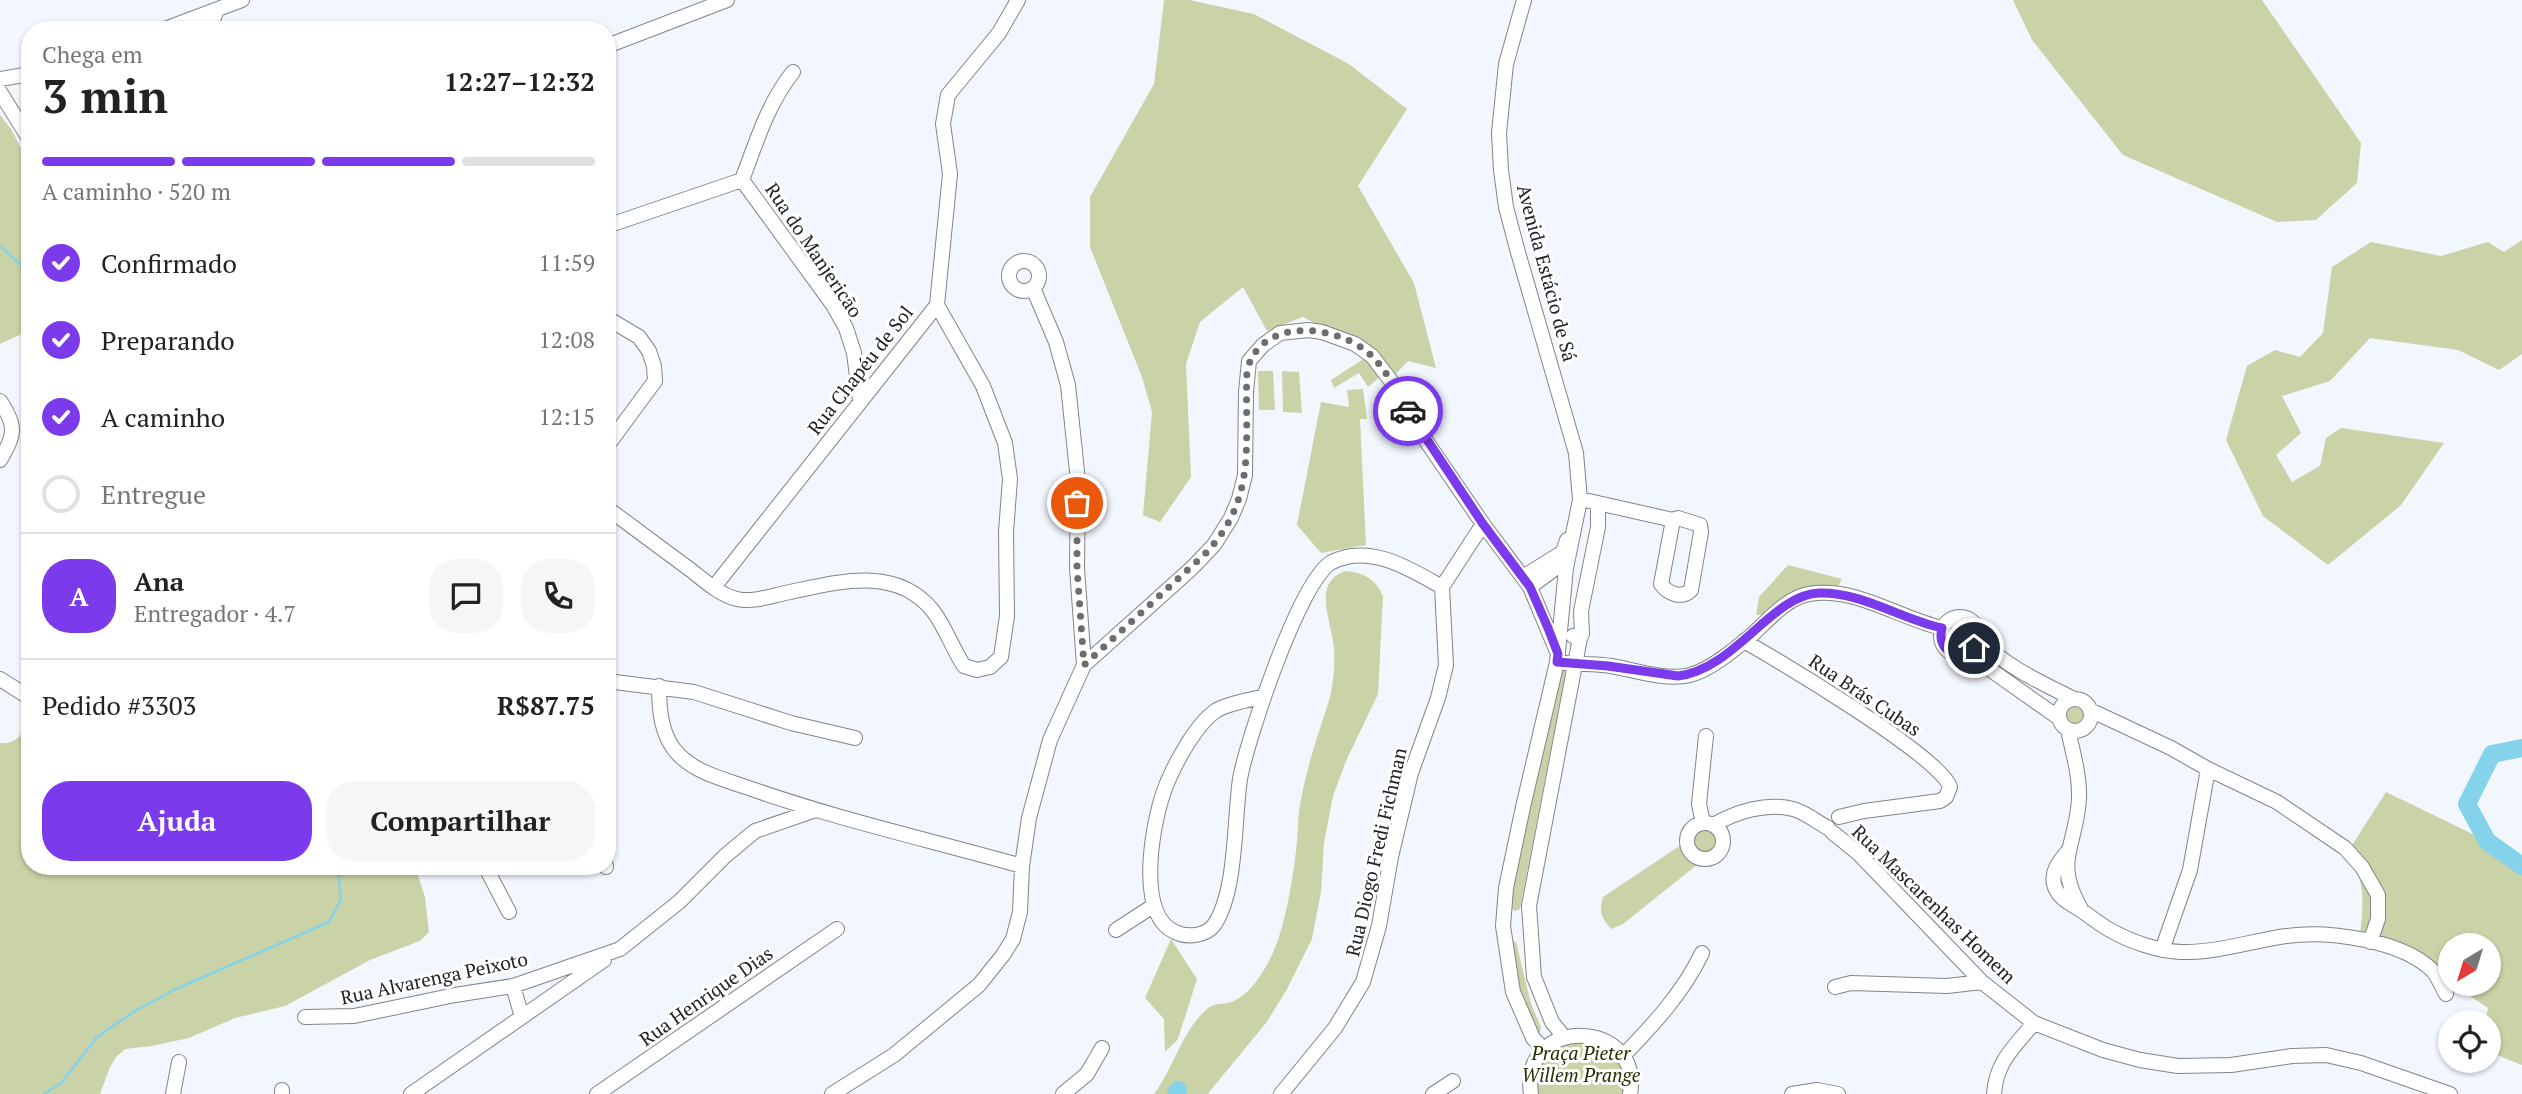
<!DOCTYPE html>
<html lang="pt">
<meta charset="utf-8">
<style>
body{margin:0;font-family:"PT Serif",serif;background:#f6f6f6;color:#222;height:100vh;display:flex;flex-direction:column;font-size:26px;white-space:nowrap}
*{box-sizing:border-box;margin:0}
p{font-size:23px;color:#767676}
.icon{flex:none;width:38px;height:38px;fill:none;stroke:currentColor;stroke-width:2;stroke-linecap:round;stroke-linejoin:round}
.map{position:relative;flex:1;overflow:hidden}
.panel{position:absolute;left:21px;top:21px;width:595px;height:854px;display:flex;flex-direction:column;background:#fff;border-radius:28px;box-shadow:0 2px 5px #0004}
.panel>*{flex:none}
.needle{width:46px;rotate:218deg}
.tools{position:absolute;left:2438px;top:933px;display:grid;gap:14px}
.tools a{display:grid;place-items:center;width:63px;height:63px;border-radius:50%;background:#fff;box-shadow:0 2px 5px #0004;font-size:35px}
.pin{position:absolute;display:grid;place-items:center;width:60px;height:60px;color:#fff;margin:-30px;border:4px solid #fff;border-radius:50%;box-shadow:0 2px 7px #0007}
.courier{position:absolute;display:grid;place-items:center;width:70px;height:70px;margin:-35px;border:5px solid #7c3aed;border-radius:50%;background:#fff;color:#222;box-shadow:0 2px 9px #0007}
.overview em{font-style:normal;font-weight:700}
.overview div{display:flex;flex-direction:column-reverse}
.overview{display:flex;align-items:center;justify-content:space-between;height:119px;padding:0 21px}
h1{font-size:46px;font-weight:700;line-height:52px}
.bar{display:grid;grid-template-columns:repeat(4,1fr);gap:10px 7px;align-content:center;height:84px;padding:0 21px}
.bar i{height:9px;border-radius:5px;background:#e0e0e0}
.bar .on{background:#7c3aed}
.bar p{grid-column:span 4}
.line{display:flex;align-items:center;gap:18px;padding:0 21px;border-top:2px solid #e0e0e0}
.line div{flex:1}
.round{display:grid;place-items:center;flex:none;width:74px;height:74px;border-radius:28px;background:#f6f6f6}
ol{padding:0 21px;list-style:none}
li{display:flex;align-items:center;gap:21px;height:77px}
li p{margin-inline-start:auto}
li .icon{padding:7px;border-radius:50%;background:#7c3aed;color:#fff;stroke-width:4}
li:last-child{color:#767676}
li i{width:38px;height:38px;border:4px solid #e0e0e0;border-radius:50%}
.primary-button{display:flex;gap:14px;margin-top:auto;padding:14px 21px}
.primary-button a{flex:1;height:80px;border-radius:28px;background:#7c3aed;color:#fff;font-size:28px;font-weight:700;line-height:80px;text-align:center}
.primary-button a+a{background:#f6f6f6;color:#222}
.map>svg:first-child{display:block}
.green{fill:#cad2a7}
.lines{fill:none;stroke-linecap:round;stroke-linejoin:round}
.stream{stroke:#84d3ea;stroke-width:2.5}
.river{stroke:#84d3ea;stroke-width:18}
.minor-casing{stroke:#80858a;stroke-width:16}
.minor{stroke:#fff;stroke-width:14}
.done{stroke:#6b6d71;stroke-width:7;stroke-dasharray:0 12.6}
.route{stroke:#7c3aed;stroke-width:9}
.labels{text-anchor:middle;stroke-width:6;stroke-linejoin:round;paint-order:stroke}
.street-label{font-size:19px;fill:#222326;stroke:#fff}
.park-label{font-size:19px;font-style:italic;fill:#292e00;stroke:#fff}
</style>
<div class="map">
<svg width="2522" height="1094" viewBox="0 0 2522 1094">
<rect width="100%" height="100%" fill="#f2f7fd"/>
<!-- green -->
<path class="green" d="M1164,0h25l65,14 95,50 58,45 -49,77 56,97 22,85 -28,-7 -16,17 -69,-51 -20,-10 -36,14 -24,-44 -43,35 -14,42 5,113 -31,45 -17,-7 9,-103 -10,-35 -52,-130v-50l64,-113z
M2013,0h249l99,143 -4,40 -41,37 -39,2 -154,-67 -91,-115z
M0,115l11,14 11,21v49l8,24v107l-30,14z
M2522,240v114l-23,16 -41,-20 -88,-12 -40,43 -48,15 19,37 -25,22 16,27 28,-16 6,-28 15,-10 103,15 -43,62 -73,60 -65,-49 -37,-76 21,-74 28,-16 25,7 23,-24 9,-66 39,-25 70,14 47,-14 16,10z
M1368,356l14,19 -14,12 -9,-14 -25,15 -3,-8z
M1258,371h15l2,39h-16z
M1282,371l17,1 3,41 -19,-1z
M1363,389l4,30h-7l6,126 -45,8 -24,-28 24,-123 28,5 -2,-17z
M30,545v68l-8,-30z
M1788,565l54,14 -5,9 -43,3 -31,24h-7l3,-18z
M1346,571c19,2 29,8 37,25l-5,98 -32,67 -13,35 -9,47 -3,49 -9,47 -26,52 -20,32 -56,68 -2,3h-54c20,-26 27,-62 53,-85 8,-7 15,-4 24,-7 17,-5 32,-29 39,-43 15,-28 24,-86 27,-118 1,-14 1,-28 4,-42 6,-31 16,-62 26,-92 6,-18 8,-38 7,-57 -1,-27 -24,-68 12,-79z
M1941 636a19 19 0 1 1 38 0a19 19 0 1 1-38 0Z
M1556,667l9,2v6l-45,234 -5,2 -8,-6z
M2059 715a16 16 0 1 1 32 0a16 16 0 1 1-32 0Z
M30,721v145h385l10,31 4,35 -9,9 -50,19 -85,46 -50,12 -46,20 -38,8 -26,3 -9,8 -6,10 -10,27h-100v-351c16,2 23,-10 30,-22z
M2386,792l101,49 35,25v199l-33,-13 -1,-30h-3l3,-14 -36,-24h36v-39h-38v37l-26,-18 -64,-28c3,-33 7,-54 -13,-83z
M1691 841a14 14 0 1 1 28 0a14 14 0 1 1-28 0Z
M1681,845l5,12 12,7 -75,60 -12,5c-10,-12 -12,-17 -8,-32z
M1171,939l26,40 -19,60 -13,13 -1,-33 -19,-21z
M1513,941l3,1 15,62 10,23 -2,11 -20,-38 -9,-57z
M1574,1035l48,22 8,37h-99l3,-29z"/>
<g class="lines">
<!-- stream -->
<path class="stream" d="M0,246l30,27
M44,1094l17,-11 36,-46 38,-26 41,-22 153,-67 12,-22 -3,-30 -5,-4"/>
<!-- river -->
<path class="river" d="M2522,748l-30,6 -25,50 20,37 35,25
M1176,1094l2,-4"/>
<defs>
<path id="minor" d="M1524,0l-18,64 -7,69 2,37 5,37 11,42 59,204 4,47 -14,68 -9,94 -34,145 -17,81 -3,38 10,66 20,46 11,12
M162,30l80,-30
M209,30l8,-20
M607,46l120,-46
M0,79l30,-5
M0,92l30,48
M742,180c14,-37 26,-77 51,-108
M607,226l135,-46 91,125 13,23 8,25 6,47
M1009 276a15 15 0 1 1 30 0a15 15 0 1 1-30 0Z
M1033,288l23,54 12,43 10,96 -1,87 7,97
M607,318l32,19 10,14 5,15 1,15 -48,65
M0,401c17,25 15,35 0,59
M1589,501l84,19
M607,508c27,20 54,40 81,60 15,11 31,27 49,31 16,4 37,-4 53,-7 48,-10 107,-27 143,19 13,17 19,37 31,55l13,4 13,-3 11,-10 6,-41 -1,-84 4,-53 -5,-36 -22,-57 -46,-81
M1678,518l22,7 1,7 -10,58c-9,9 -23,4 -30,-6l12,-64z
M1523,577l40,-25 4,-12
M714,587l223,-282 13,-131 -7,-50 5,-29 51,-62 19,-33
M1530,587l31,-23 1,-4
M1941 636a19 19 0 1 1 38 0a19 19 0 1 1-38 0Z
M1573,636l7,2 2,-4 -1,-23 17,-84v-24
M1979,639c27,28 61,43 95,60
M1744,641c35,20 197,116 206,146l-4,10 -6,4 -76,10 -25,6
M1971,652l17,16 71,50
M1557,662c18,3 36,1 54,4 24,4 54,15 79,9 22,-6 46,-27 63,-41 15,-14 35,-37 56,-40 46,-8 89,24 133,34
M0,679l30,19
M607,681l87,11 97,31 64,15
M659,686c0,24 2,51 20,69 18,18 44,24 67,32 90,32 184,53 276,79
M1262,697c-13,3 -33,6 -45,13 -22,14 -46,60 -54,84 -11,33 -27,121 12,138 12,6 31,4 39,-7 23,-33 20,-106 26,-146 7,-39 60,-200 92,-217 38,-19 78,7 110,25
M2059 715a16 16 0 1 1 32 0a16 16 0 1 1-32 0Z
M2090,710l81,38 37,21 69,33 68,46 17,19 16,28v24l-8,23
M2068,730c5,23 12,46 11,69 -3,49 -26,61 2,110
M1703,823l-4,-19 7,-68
M1687 841a18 18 0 1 1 36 0a18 18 0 1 1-36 0Z
M1713,825c23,-13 53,-23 80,-16 12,3 24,13 35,19
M1832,832l26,21 124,129 52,41 69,27 37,10 38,6 53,-1 61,-9 34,-1 35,8 89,31
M2068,851c-8,10 -17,19 -14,33 3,13 15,19 25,25 11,7 20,15 31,21 21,12 48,21 71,22 36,1 70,-11 105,-16 42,-6 116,4 147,35 5,6 9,16 13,23
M485,866l24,46
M606,866v1
M1116,930l37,-24
M2162,950l28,-80 18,-101
M513,986l9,31
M1835,987l16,-4 96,3 35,-4
M305,1017l49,-1 101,-21 58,-9 107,-37 59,-47 46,-46 30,-25 58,-20
M1564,1037l-12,-15 -18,-45 -5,-71 51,-268
M1622,1057c31,-32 61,-64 80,-104
M173,1094l6,-32
M282,1094v-4
M411,1094l193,-134
M597,1094l240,-165
M832,1094l62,-39 85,-70 24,-30 10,-16 7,-27 2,-46 7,-48 21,-78 34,-75 108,-97 22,-23 17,-27 8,-19 6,-24 1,-83 3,-31 14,-16 17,-12 28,-3 14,2 33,12 17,12 19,25 29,51 63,92 47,63 28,67
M1063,1094l24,-20 15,-26
M1281,1094l54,-66 28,-46 16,-56 12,-69 20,-84 27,-75 8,-33 -4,-78 41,-63
M1433,1094l20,-13
M1531,1094c-12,-79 113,-76 99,0
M1792,1094l25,-4 21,4
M1994,1094c2,-32 20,-47 40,-71"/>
</defs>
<!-- minor casing -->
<use href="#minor" class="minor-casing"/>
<!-- minor -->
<use href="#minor" class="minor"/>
</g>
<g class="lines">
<!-- done -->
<path class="done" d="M1077,503v65l7,97 119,-109c56,-57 41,-113 44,-185 12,-52 82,-48 118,-21 19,15 32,41 43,61"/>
<!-- route -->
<path class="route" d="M1408,411l75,113 47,63 18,41 10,26 -1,8 51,4 70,10c56,-6 95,-82 141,-83 43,-1 82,26 123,35 -6,22 15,34 32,20"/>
</g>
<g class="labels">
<!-- street labels -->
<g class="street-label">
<text transform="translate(814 250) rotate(56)" y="7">Rua do Manjericão</text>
<text transform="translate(1547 273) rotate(75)" y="7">Avenida Estácio de Sá</text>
<text transform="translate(860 370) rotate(-52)" y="7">Rua Chapéu de Sol</text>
<text transform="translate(1865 695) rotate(34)" y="7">Rua Brás Cubas</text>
<text transform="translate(1376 852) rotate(-77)" y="7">Rua Diogo Fredi Fichman</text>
<text transform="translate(1934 904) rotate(44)" y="7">Rua Mascarenhas Homem</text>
<text transform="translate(434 978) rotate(-12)" y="7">Rua Alvarenga Peixoto</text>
<text transform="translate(706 996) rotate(-35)" y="7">Rua Henrique Dias</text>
</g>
<!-- park labels -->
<g class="park-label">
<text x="1581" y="1060">Praça Pieter<tspan x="1581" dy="22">Willem Prange</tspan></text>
</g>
</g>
</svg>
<div class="tools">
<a><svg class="needle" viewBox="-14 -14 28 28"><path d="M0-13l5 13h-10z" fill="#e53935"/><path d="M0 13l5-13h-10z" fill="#767676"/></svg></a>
<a><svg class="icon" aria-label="locate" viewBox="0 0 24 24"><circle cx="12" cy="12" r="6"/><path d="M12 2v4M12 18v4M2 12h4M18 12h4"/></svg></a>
</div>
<div class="pin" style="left:1077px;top:503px;background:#ea580c"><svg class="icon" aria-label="bag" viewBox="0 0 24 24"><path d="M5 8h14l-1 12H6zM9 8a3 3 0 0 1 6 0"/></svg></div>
<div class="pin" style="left:1974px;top:648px;background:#1f2937"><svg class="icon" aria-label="home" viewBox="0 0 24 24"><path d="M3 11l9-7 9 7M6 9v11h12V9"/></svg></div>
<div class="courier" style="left:1408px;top:411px"><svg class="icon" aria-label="car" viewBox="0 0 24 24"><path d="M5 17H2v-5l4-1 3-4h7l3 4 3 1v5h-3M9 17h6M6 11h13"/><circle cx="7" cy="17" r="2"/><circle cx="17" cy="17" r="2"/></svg></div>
<section class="panel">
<div class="overview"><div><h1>3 min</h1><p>Chega em</p></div><em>12:27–12:32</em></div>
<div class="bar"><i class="on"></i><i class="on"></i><i class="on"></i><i></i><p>A caminho · 520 m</p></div>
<ol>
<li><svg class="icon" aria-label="check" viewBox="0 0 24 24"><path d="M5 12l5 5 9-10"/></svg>Confirmado<p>11:59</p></li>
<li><svg class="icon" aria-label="check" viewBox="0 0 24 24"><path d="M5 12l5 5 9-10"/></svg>Preparando<p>12:08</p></li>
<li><svg class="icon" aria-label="check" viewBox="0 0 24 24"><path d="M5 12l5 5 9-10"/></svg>A caminho<p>12:15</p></li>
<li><i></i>Entregue</li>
</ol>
<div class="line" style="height:126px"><b class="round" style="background:#7c3aed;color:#fff">A</b><div><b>Ana</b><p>Entregador · 4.7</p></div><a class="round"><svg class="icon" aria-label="chat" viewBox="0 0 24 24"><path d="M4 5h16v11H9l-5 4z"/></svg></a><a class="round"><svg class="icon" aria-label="phone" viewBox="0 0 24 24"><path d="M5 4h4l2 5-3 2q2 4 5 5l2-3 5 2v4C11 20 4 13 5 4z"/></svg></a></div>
<div class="line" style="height:91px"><div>Pedido #3303</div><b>R$87.75</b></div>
<div class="primary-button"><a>Ajuda</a><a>Compartilhar</a></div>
</section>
</div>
